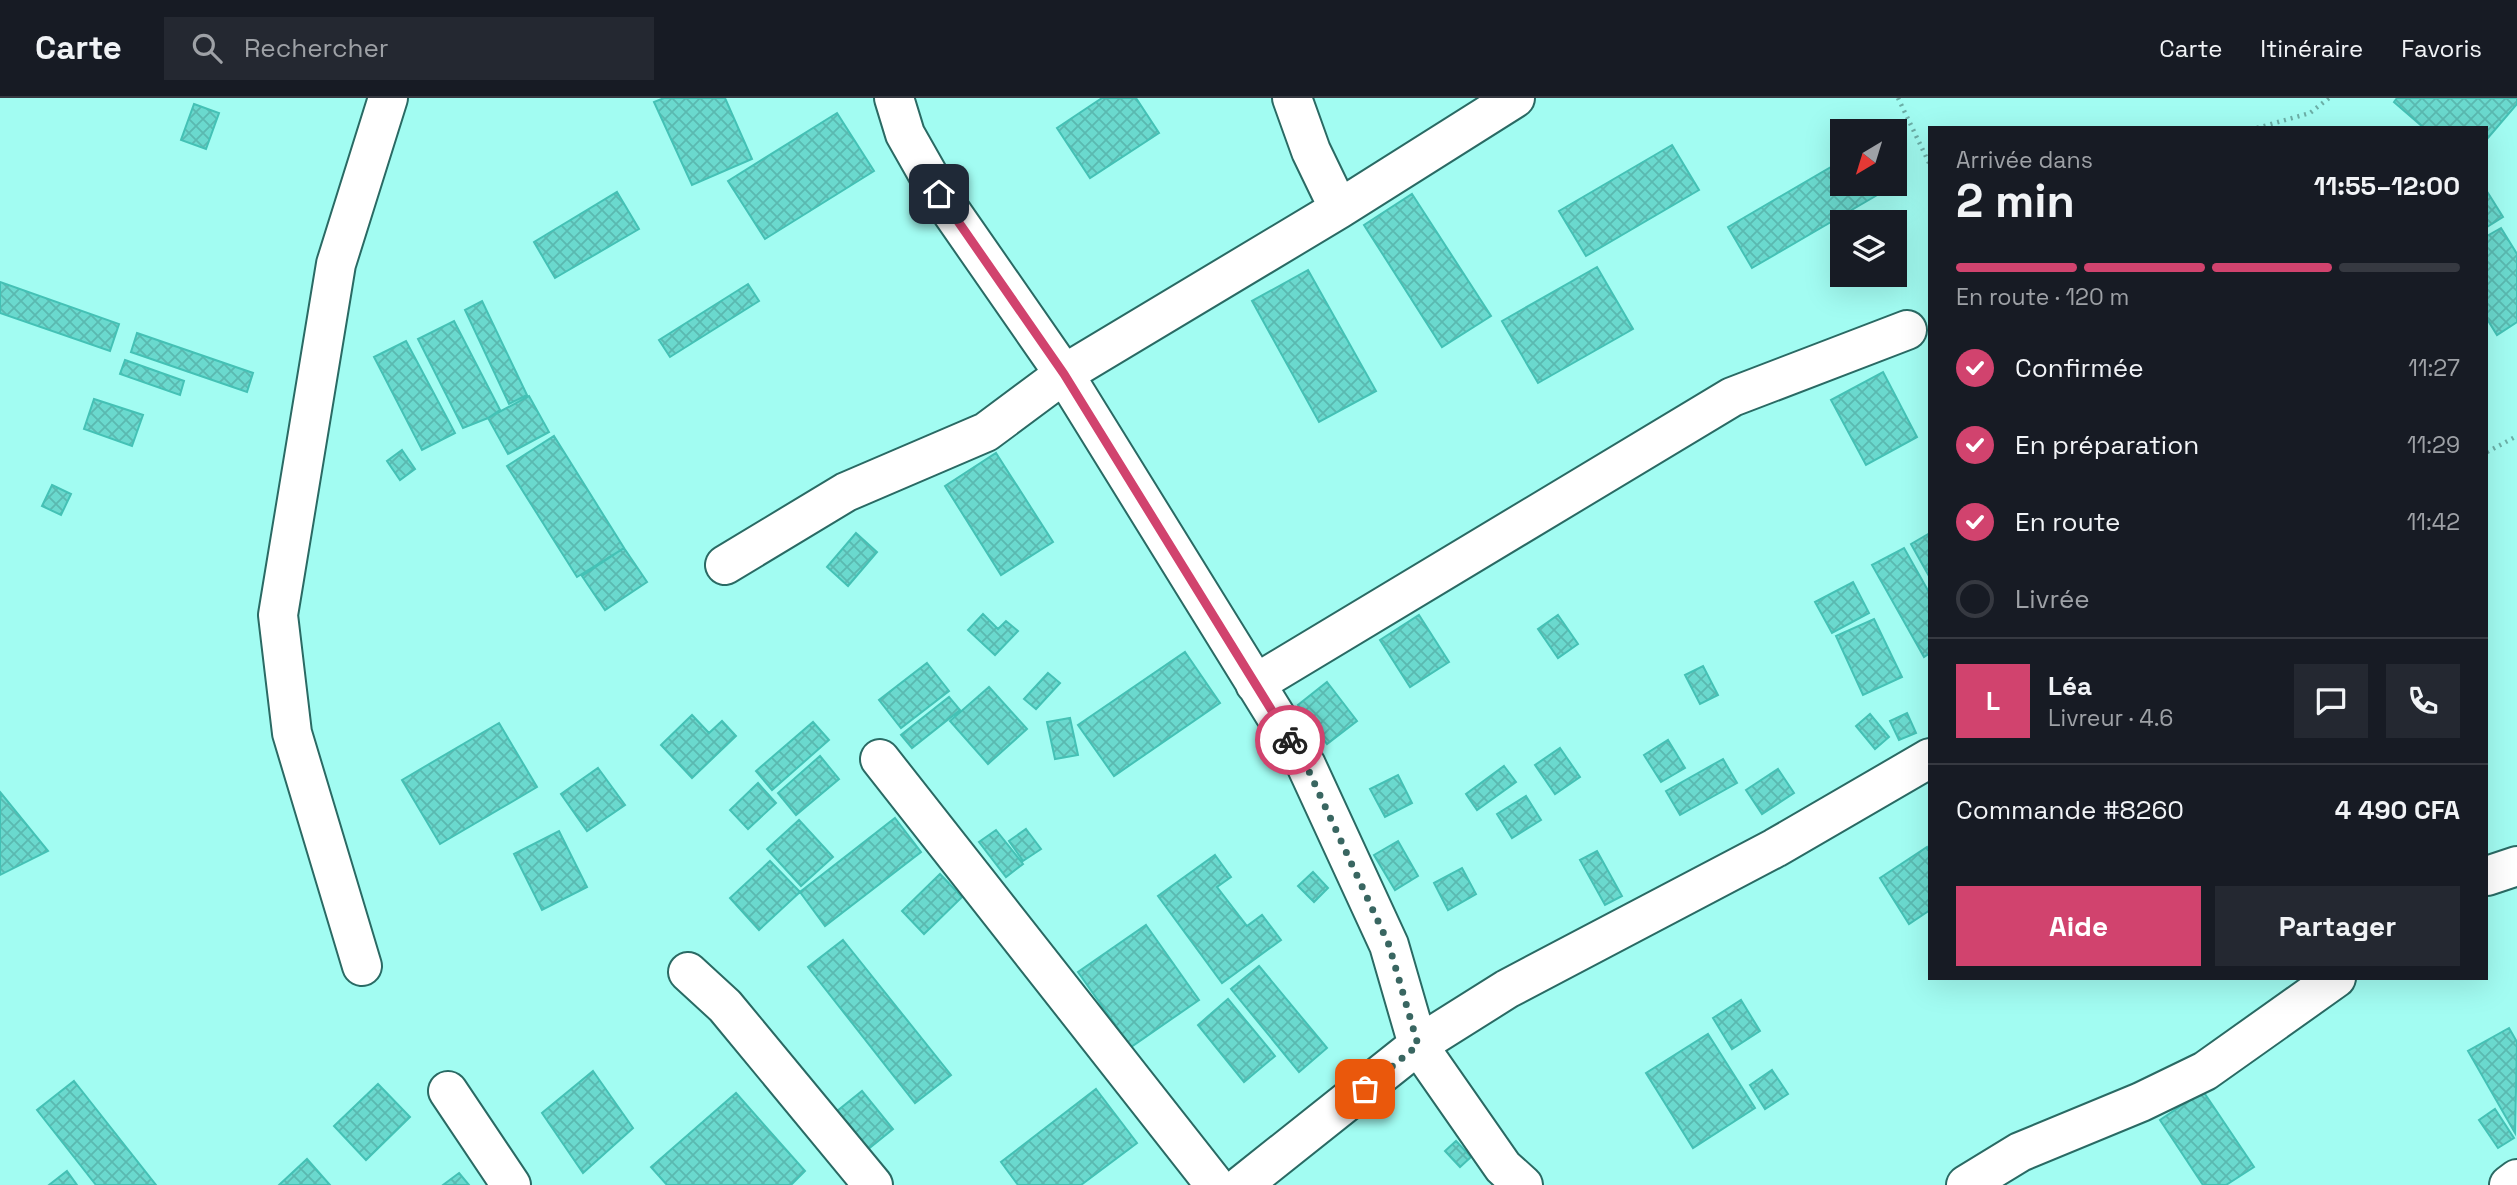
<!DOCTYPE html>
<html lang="fr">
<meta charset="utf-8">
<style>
body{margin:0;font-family:"Space Grotesk",sans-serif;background:#242831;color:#f1f3f6;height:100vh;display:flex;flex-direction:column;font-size:26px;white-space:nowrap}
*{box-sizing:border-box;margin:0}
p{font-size:23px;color:#9ea1a6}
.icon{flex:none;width:38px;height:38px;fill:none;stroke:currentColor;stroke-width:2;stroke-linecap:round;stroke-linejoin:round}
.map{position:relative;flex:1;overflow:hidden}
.drawer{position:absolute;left:1928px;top:28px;width:560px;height:854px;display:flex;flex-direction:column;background:#171b24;border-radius:0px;box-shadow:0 7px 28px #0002}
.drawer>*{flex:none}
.needle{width:46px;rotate:218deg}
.fabs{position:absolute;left:1830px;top:21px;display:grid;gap:14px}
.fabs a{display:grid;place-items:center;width:77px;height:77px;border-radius:0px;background:#171b24;box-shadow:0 7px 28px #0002;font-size:35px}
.pin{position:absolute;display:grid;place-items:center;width:60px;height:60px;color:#fff;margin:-30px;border-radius:14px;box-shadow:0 4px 10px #0006}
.courier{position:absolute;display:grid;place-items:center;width:70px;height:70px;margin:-35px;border:5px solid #d1436e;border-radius:50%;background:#fff;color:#222;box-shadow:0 2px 9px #0007}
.overview em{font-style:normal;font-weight:700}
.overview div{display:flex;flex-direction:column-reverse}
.overview{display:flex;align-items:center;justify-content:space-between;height:119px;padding:0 28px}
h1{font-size:46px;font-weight:700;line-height:52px}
.bar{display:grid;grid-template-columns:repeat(4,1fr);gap:10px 7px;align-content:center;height:84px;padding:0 28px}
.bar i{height:9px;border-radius:5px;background:#363941}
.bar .active{background:#d1436e}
.bar p{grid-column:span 4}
.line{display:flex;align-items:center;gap:18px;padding:0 28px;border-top:2px solid #363941}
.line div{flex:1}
.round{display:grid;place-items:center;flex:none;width:74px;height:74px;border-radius:0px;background:#242831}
ol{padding:0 28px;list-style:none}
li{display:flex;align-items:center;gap:21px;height:77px}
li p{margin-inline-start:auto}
li .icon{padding:7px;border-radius:50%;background:#d1436e;color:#fff;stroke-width:4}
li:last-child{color:#9ea1a6}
li i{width:38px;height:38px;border:4px solid #363941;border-radius:50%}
.cta{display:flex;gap:14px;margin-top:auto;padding:14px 28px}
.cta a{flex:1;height:80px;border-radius:0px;background:#d1436e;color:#fff;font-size:28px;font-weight:700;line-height:80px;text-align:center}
.cta a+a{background:#242831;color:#f1f3f6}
header{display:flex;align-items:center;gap:42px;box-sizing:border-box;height:98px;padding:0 35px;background:#171b24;border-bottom:2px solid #363941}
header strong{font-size:33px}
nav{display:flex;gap:38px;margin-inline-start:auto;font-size:24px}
.search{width:490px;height:63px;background:#242831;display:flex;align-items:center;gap:18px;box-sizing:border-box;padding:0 24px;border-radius:0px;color:#9ea1a6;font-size:26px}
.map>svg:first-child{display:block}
.building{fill:url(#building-cross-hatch);stroke:#44c1b5;stroke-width:2}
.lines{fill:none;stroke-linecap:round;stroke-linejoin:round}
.minor-casing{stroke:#2a6a64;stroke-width:42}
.path{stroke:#6cafa7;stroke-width:4.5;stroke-dasharray:2 5;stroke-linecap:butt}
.minor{stroke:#fff;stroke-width:38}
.done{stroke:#396661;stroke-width:7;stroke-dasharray:0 12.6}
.route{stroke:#d1436e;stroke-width:9}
</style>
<header>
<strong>Carte</strong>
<div class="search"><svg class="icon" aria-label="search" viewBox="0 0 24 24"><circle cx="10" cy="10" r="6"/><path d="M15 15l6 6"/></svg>Rechercher</div>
<nav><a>Carte</a><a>Itinéraire</a><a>Favoris</a></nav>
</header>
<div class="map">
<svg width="2517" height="1087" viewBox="0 0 2517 1087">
<defs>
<pattern id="building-cross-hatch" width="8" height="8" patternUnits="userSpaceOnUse" patternTransform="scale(1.75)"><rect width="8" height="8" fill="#6ad9ce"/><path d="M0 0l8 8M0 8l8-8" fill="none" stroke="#5ab9b0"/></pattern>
</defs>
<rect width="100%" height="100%" fill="#a2fcf2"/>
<!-- building -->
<path class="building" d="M664,0h61l27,61 -60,26 -38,-83z
M1102,0h34l23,35 -69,45 -33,-50z
M2397,0h120v6l-30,35v-11h-63l-30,-26z
M194,6l25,9 -13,36 -25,-9z
M837,15l37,58 -109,68 -37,-58z
M1672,47l27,45 -113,66 -27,-45z
M1843,62v24h52v-17l8,13 -151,88 -24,-41z
M617,94l22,37 -84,49 -21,-36z
M2488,95l15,24 -16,10v-33z
M1412,96l79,122 -49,31 -78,-122z
M2501,130l16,26v68l-20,13 -10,-16v-83z
M1597,169l36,62 -95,54 -36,-62z
M1308,172l68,121 -57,31 -67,-121z
M0,184l119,42 -9,27 -110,-38z
M748,186l11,17 -89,56 -11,-17z
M482,203l45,94 -18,9 -44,-94z
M454,223l46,89 -12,8 -25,10 -45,-89z
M137,235l116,40 -6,19 -116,-40z
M406,243l49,92 -33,17 -48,-93z
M125,262l59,21 -4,14 -60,-21z
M1883,274l34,65 -51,28 -35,-65z
M529,298l20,36 -41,22 -20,-36z
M94,301l49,16 -11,31 -48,-17z
M554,338l70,112 -47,29 -70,-111z
M402,352l13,19 -15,11 -13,-19z
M996,355l57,89 -52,33 -56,-89z
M52,387l19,9 -10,21 -19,-9z
M856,435l21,19 -29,34 -21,-19z
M1930,435v45l-19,-34z
M624,450l23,34 -42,28 -23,-34z
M1904,450l26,46v59l-6,4 -52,-92z
M1853,484l16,31 -37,20 -17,-31z
M983,516l15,15 8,-8 12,10 -23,24 -27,-25z
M1419,517l30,47 -39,25 -30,-47z
M1558,517l20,29 -20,14 -20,-29z
M1874,521l28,58 -39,18 -27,-59z
M1185,554l35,51 -106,73 -36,-51z
M927,565l22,28 -48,37 -22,-28z
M1703,568l15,29 -18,9 -15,-29z
M1048,575l12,10 -24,26 -12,-10z
M1327,584l30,39 -30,23 -29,-39z
M989,589l38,42 -39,35 -38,-43z
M949,599l11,13 -48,38 -11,-13z
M1907,615l9,20 -17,7 -9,-19z
M1870,616l19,23 -14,12 -19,-23z
M692,617l17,18 13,-12 14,15 -44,42 -31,-33z
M1070,620l8,37 -23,4 -8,-37z
M813,624l16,18 -57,50 -16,-19z
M499,625l38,64 -97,57 -38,-64z
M1668,642l17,28 -24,14 -17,-27z
M1560,650l20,29 -25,17 -20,-29z
M820,658l19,23 -43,36 -18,-22z
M1723,661l14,24 -57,32 -14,-24z
M1504,668l12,16 -39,28 -11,-16z
M598,670l27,37 -38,26 -26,-37z
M1778,671l16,24 -32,21 -16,-24z
M1398,677l14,28 -27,14 -15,-28z
M758,685l18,20 -28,26 -18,-19z
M0,694l48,59 -48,24z
M1526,698l15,24 -29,18 -15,-24z
M895,720l26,34 -96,74 -25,-34z
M799,722l34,37 -32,29 -34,-37z
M1026,731l15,20 -18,12 -14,-20z
M996,732l27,34 -17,13 -27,-35z
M559,733l28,56 -45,23 -28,-56z
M1398,743l20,35 -23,14 -21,-35z
M1927,749l3,6v57l-21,14 -29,-46z
M1597,753l25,45 -17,9 -25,-45z
M1215,757l16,22 -14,10 30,39 15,-11 19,25 -59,43 -64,-87z
M770,763l30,31 -41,38 -29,-32z
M1462,770l14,26 -28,16 -14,-27z
M1313,774l15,16 -14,14 -16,-16z
M940,776l22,23 -38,37 -22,-23z
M1146,827l53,75 -68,47 -53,-75z
M843,842l108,135 -36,28 -107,-136z
M1259,868l68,82 -28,24 -68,-83z
M1228,901l47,57 -31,26 -46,-57z
M1741,902l19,31 -28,18 -19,-31z
M2509,930l8,14 -2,91 -47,-82z
M1708,936l47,74 -62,40 -47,-75z
M1772,972l16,24 -23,15 -15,-24z
M593,973l40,57 -50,45 -41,-60z
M74,983l82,104h-60l-59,-75z
M378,986l32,33 -44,43 -32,-34z
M1096,991l41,54 -56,42h-63l-17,-23z
M862,993l31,38 -31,25 -31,-38z
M2203,993l51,76 -28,18h-23l-43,-65z
M736,995l69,78 -14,14h-124l-16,-18z
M2495,1011l19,29 -16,10 -19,-28z
M1456,1043l15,16 -11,10 -15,-16z
M307,1061l23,26h-51z
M67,1073l10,14h-28z
M459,1075l10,12h-26z"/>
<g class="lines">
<defs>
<path id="minor" d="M894,0l11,36 34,60 125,180 242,391 83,180 29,100 85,122 20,18
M1292,0l19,53 28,58
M725,467l121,-73 140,-60 78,-58 275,-165 176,-111
M1255,586l477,-287 175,-67
M880,661l335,426
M2487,778l30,-10
M362,868l-70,-233 -14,-118 58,-351 52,-166
M688,874l37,34 148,179
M448,993l63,94
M1242,1087l176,-140 89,-56 268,-141 155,-90
M1966,1087l54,-33 121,-50 64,-31 131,-93
M2509,1087l8,-6"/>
</defs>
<!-- minor casing -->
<use href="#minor" class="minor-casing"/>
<!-- path -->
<path class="path" d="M1898,0l32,67
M2257,30l53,-15 19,-15
M2487,354l30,-16"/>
<!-- minor -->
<use href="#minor" class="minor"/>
</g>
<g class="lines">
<!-- done -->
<path class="done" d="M1290,642l16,25 83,180 29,100 -53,44"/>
<!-- route -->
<path class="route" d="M939,96l125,180 226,366"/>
</g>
</svg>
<div class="fabs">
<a><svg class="needle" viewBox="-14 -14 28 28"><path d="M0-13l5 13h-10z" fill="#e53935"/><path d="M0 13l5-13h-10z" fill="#9ea1a6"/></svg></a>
<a><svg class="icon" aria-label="layers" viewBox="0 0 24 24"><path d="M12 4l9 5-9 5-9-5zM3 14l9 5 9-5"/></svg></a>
</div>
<div class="pin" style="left:1365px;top:991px;background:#ea580c"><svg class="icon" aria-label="bag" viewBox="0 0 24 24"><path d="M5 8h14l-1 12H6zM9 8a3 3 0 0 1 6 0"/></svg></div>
<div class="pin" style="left:939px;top:96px;background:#1f2937"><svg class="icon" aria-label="home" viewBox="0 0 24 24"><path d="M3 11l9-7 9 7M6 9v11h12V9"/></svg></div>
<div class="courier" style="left:1290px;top:642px"><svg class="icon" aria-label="bike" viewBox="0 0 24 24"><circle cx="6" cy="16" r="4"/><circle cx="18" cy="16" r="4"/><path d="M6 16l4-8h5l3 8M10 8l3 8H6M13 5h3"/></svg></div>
<section class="drawer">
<div class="overview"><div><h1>2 min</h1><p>Arrivée dans</p></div><em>11:55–12:00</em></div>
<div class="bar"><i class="active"></i><i class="active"></i><i class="active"></i><i></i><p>En route · 120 m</p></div>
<ol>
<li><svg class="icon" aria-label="check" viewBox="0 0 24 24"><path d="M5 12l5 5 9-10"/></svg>Confirmée<p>11:27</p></li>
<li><svg class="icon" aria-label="check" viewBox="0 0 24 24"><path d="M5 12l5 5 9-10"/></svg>En préparation<p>11:29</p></li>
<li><svg class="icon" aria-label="check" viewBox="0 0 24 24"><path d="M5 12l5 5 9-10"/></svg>En route<p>11:42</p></li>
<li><i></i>Livrée</li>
</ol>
<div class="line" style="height:126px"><b class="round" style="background:#d1436e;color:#fff">L</b><div><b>Léa</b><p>Livreur · 4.6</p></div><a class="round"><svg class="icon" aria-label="chat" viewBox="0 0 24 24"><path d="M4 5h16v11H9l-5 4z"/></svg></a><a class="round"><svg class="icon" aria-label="phone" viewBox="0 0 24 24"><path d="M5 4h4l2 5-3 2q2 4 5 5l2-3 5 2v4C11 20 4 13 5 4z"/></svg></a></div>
<div class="line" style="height:91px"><div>Commande #8260</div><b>4 490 CFA</b></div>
<div class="cta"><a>Aide</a><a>Partager</a></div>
</section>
</div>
